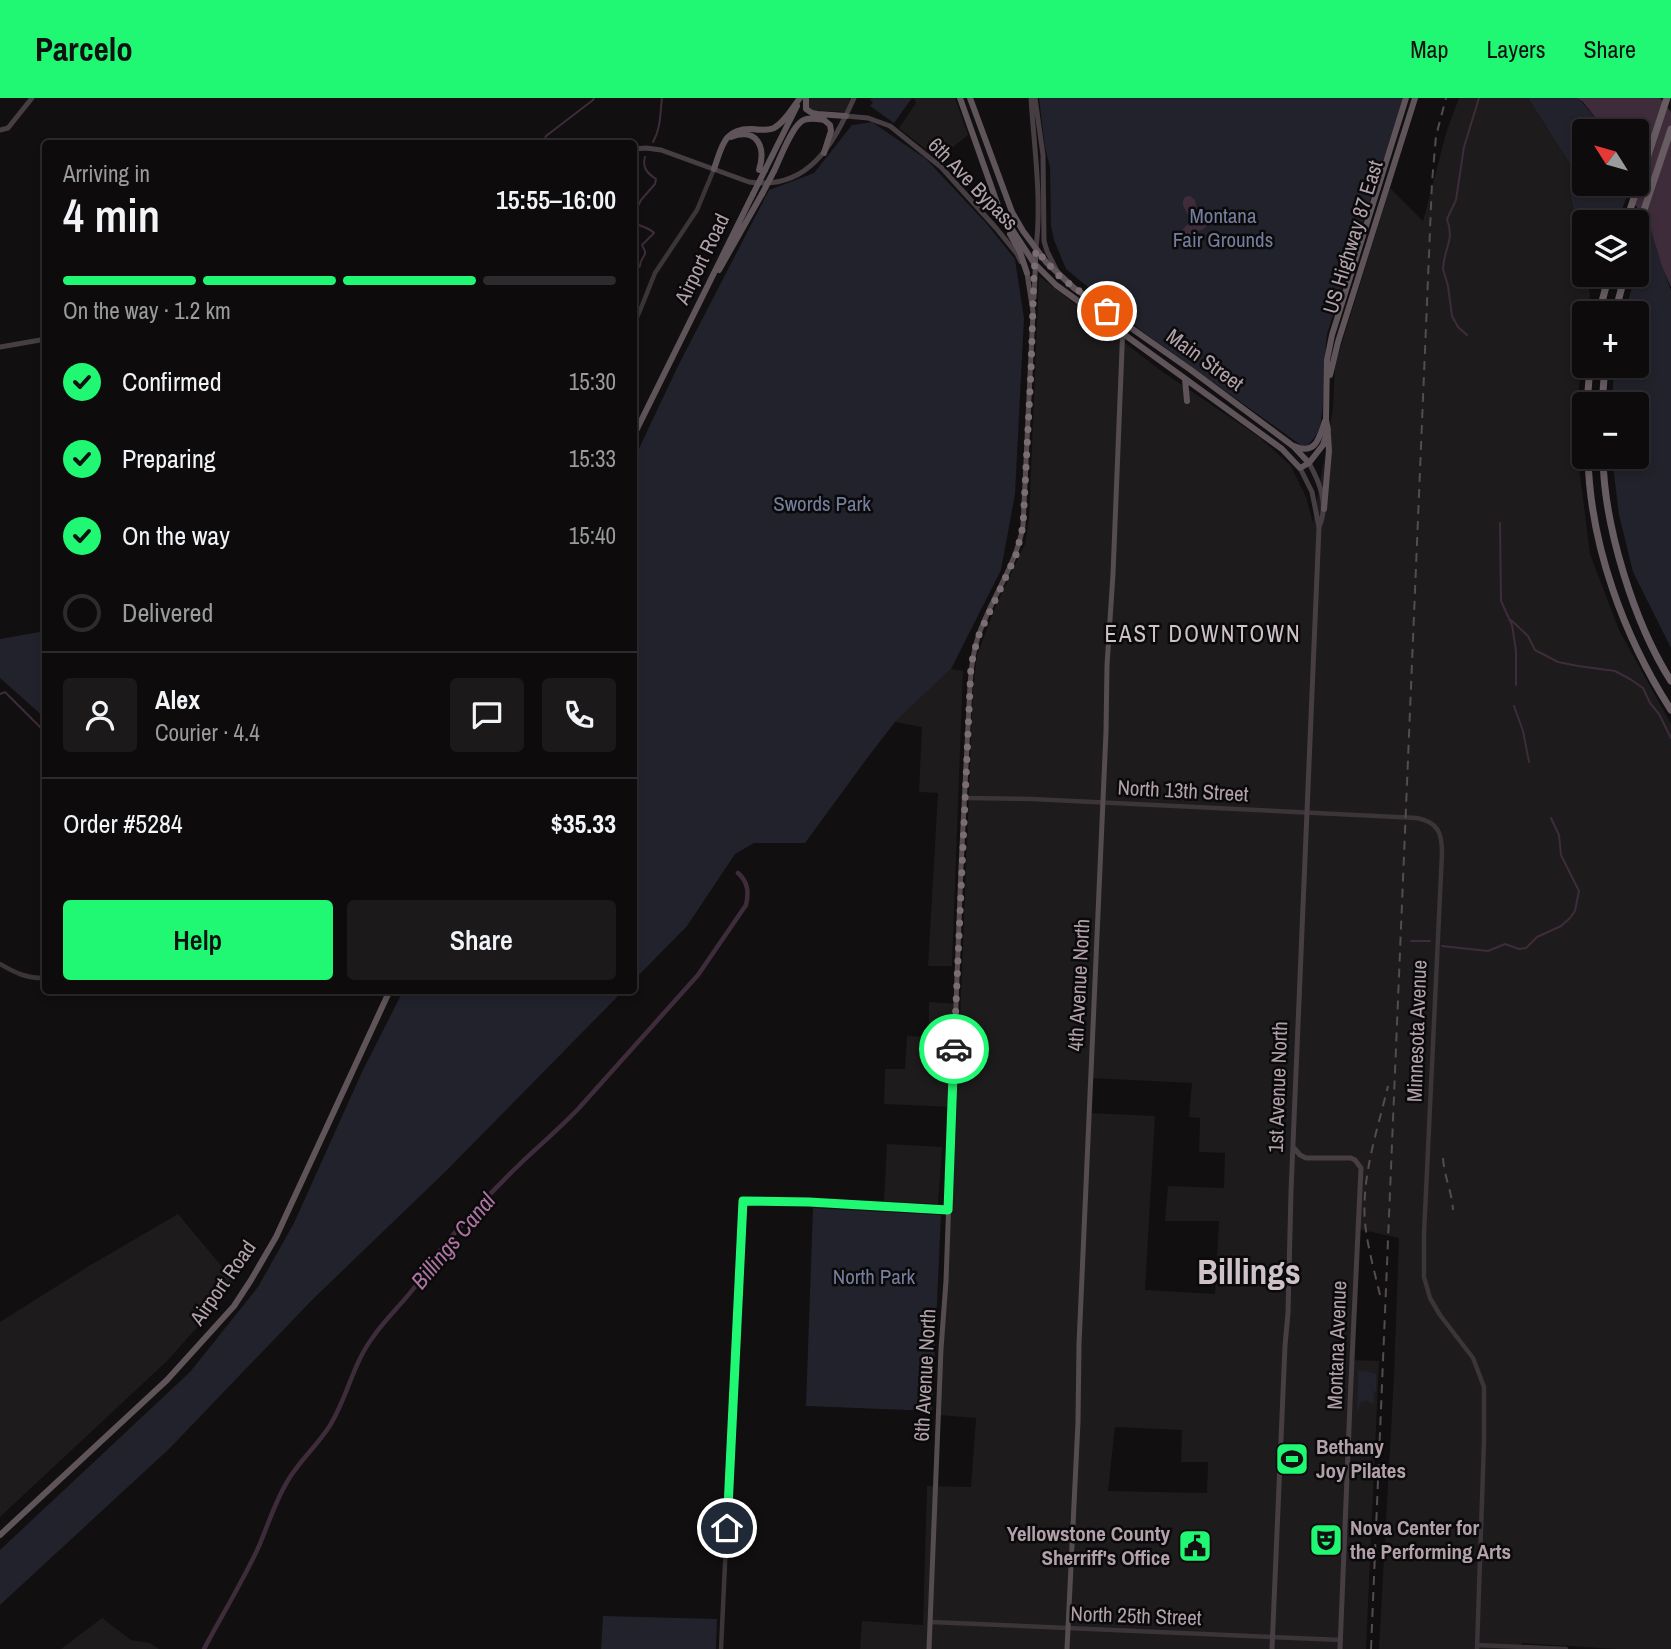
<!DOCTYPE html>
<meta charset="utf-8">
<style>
body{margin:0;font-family:"Archivo Narrow",sans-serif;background:#1b191a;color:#f1f3f6;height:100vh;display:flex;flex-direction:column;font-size:26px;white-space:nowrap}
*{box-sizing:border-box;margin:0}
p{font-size:23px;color:#9a9b9d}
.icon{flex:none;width:38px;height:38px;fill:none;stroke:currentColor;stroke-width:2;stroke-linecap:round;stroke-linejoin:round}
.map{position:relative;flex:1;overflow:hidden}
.side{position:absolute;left:42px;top:42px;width:595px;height:854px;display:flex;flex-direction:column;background:#0d0b0c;border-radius:7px;box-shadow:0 4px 10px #0003,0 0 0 2px #2d2b2d}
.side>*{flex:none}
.needle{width:46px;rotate:307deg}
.tools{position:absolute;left:1572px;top:21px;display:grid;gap:14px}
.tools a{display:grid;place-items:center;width:77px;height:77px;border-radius:7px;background:#0d0b0c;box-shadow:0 4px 10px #0003,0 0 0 2px #2d2b2d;font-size:35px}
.pin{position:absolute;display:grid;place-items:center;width:60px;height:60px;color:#fff;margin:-30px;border:4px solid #fff;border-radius:50%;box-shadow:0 2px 7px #0007}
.courier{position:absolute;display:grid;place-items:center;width:70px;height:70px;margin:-35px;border:5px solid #20f873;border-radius:50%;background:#fff;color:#222;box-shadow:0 2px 9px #0007}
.overview em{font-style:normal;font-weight:600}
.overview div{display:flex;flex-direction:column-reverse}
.overview{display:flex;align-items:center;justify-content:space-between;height:119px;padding:0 21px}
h1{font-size:46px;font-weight:600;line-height:52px}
.bar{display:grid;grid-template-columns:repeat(4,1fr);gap:10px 7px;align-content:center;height:84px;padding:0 21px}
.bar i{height:9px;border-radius:5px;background:#2d2b2d}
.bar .active{background:#20f873}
.bar p{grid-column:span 4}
.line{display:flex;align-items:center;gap:18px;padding:0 21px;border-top:2px solid #2d2b2d}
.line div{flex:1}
.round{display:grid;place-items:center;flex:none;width:74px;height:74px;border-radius:7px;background:#1b191a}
ol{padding:0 21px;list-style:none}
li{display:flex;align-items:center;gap:21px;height:77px}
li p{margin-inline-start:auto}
li .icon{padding:7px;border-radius:50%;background:#20f873;color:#111;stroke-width:4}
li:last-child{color:#9a9b9d}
li i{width:38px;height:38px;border:4px solid #2d2b2d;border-radius:50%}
.action{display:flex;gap:14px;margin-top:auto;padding:14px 21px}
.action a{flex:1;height:80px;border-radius:7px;background:#20f873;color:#111;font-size:28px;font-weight:600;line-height:80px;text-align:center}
.action a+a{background:#1b191a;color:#f1f3f6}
header{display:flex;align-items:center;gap:42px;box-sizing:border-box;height:98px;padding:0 35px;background:#20f873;color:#111}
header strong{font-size:33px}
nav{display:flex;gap:38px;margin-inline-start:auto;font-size:24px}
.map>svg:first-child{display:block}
.built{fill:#1e1b1c;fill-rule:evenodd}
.green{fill:#21222b}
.water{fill:#3e2c3b}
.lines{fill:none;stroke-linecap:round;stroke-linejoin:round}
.stream{stroke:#3e2c3b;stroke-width:2}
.canal{stroke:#3e2c3b;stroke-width:4.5}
.tertiary{stroke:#3b3438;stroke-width:4.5}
.secondary{stroke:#463e42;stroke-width:5}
.primary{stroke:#554c50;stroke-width:5}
.trunk{stroke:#5e5459;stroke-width:6}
.motorway{stroke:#675c62;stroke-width:7}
.rail{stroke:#554c51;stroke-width:2;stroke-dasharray:9 7;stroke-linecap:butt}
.trunk-bridge{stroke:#5e5459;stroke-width:6}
.done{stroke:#7a6d74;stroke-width:7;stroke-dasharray:0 12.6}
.route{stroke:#20f873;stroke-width:9}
.labels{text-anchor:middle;stroke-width:5;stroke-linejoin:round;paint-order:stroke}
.street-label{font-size:21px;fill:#b2a0aa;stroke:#0b0a0b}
.park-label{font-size:21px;fill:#757e9e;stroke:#0b0a0b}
.poi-label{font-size:21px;font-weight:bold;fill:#b2a0aa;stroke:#0b0a0b;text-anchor:start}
.neighbourhood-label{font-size:23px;letter-spacing:2px;fill:#cec1c8;stroke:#0b0a0b}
.water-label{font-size:23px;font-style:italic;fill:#af74a4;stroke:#0b0a0b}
.town-label{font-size:35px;font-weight:bold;fill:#cec1c8;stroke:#0b0a0b}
</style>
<header>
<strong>Parcelo</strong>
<nav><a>Map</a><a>Layers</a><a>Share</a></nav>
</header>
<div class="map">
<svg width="1671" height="1551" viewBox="0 0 1671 1551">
<rect width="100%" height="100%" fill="#110f10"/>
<!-- built -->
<path class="built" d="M809,0h42l-6,14 -34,-2 -3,-4z
M914,0h41l13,37 -30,24 -39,-31 17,-25z
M1459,0h69l47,74 5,13 -10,9 14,71v10h2l4,20 -2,18h-4v33l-10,82 16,126 29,76 52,94v925h-54l-95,-6v6h-143l15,-274 5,-137 -41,-9 -8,131 29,1 -13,288h-506l2,-28 61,4 4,-139 44,1 5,-69 -37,-3 16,-268 18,-457 4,-35 18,-47 30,-64 4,-25 10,-243 121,94 99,67 32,29 15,31 7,26 20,-115 2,-43 55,-177 33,33 24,-91zM1091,980l101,5 -3,34 11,1 -1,34 26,1 -1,35 -56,-2 -3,35h54l-4,73 -70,-4 10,-174 -66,-3zM1115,1329l67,3 -1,32h27l-1,31 -99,-2z
M951,571l12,2 -11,295h-24l10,-173 -19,-1 3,-65 -27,-5z
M929,904l27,2 -3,103 -69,-3 1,-35h20l2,-33 22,1z
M887,1046l55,3 -4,57 -54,-3z
M178,1116l56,67 -24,32 -43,48 -167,156v-195l89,-56z
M102,1520l29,22 19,3 9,6h-98z"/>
<!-- green -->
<path class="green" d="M872,0h40l-18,25 -24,-17 3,-4 -3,-2z
M1039,0h366l-15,41 -63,195c-4,29 -1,58 -6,86 -1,10 -6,18 -13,25l-6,1 -163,-117 -73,-60 -12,-29 -3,-14 -1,-59 -5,-19z
M1528,0h49l5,4 24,29h-22v53h43l1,10 -11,28h-33v43l-14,-72 10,-8 -5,-13z
M872,24l54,37 61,65 28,35 9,59 -9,176 -14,76 -50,99 -56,53 -27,35 -63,86h-51l-19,11 -48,72 -53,54v-521l44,-93 91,-176 45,-17 38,-48z
M1650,129l21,64v357l-38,-76 -14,-57 -7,-58h24v-53h-24l2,-38h22v-53h-11l15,-56z
M45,533h1l-1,87 -45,-40v-39z
M403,893h220l-178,181 -133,128 -142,148 -170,157v-55l190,-178 68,-85 36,-64 68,-151z
M813,1110l128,7 -9,196 -126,-5z
M1360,1272l3,4 -2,-4 15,4v20l-7,-11 5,9 -1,12 -8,-4 -1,2 -3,-1 -4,12 1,-42z
M603,1518l114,3 -1,30h-115z"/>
<!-- water -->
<path class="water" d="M1577,0h83l11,14v175l-9,-21 -12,-39 -22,-33 -1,-10h9v-53h-30l-23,-29z
M1185,99l5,-1 5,4 2,12 8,6 2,4 -2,6 -10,5 -6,9 -3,-6 -6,-4 10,-10c0,-10 -12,-16 -5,-25z"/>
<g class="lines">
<!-- stream -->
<path class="stream" d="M653,44c8,-14 7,-28 9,-44
M543,46l3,-8 47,-36 1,-2
M634,116l7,-14 14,-16 1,-5c-9,-6 -14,-11 -11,-22
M634,124c6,5 15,5 20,11l-12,12c1,3 4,6 3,9 -2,4 -5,7 -5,12l-6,6
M1467,237l-9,-8 -6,-11 -4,-30 -5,-17c1,-22 12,-28 4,-50l9,-19 8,-53 15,-49
M1500,425l1,78 11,24 4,26v34
M1511,522l17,16 7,14 23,12 20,4 37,5 15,8 13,9 7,15 9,11 12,24
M0,596l5,-2 41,41
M1514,608l9,25 6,31
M1411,843h19
M1442,848l46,5 17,-7 14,5 7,-1 11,-11 24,-11 9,-8 5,-7 4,-20 -18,-36 -2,-20 -8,-17"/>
<!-- canal -->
<path class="canal" d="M204,1551c18,-34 39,-68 55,-103 9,-21 16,-44 28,-64 11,-20 29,-35 42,-55 18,-28 23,-62 44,-90 13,-19 31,-35 44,-53 8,-10 13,-21 21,-31 25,-31 54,-62 83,-90 19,-18 39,-35 58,-55l119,-133 48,-70c3,-13 2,-23 -8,-32"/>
<!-- tertiary -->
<path class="tertiary" d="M634,226l7,-16 14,-35 42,-63 17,-41
M966,700l66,1 385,19c21,4 25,15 25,35l-18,381v43l6,21 10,17 33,43 11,29v54l-7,208
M0,866c15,9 28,15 46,14
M930,1524l411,18
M1477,1547l89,4
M721,1551l21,-448 67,1 140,8"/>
<!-- secondary -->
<path class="secondary" d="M1031,0c3,49 11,101 5,150
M1035,0l8,57 1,86 3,10 10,20
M846,18l22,2 22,8 51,41 55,61 21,26 4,8
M0,32l8,-2 24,-30
M634,51l12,-1 15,2 88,32c59,9 84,-37 105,-84
M0,249l46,-8
M1309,365c11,20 20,41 10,64
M1293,1049l7,8 6,3h45l4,2 6,8c-8,160 -15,321 -21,481
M1272,1551l13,-303 3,-33 3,-122 28,-664 -7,-35 -12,-24"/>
<!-- primary -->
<path class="primary" d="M1034,200l2,-48
M929,1551l12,-300 5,-68 15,-414 9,-182c1,-16 3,-33 8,-48 13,-39 38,-71 45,-111l10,-214 -6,-39
M1067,1551l11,-227 1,-78 27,-612 1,-67 6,-91 10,-251"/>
<!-- trunk -->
<path class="trunk" d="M806,0v11l6,4 6,1 28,2
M960,0l41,116
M970,0l42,114 11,19 23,31 28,26 117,82 102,76 16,17
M731,39c27,-10 35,11 28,33
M714,71c8,-23 10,-41 38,-40 7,1 15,2 22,-1 11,-6 19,-21 26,-30
M765,72l32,-64
M774,73c6,-12 17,-43 28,-50 6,-4 15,-2 22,-1l6,5 1,6 -7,22
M1000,113l34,52 22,22 226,164 18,19 9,-5 14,-18 5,-15 -2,-10 1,-60 5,-25 74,-237
M1010,136l10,18 7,21
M719,172l43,-76
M1330,277l8,-33 77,-244
M1185,281l2,22
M634,337l119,-241
M1294,348c22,10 25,-8 31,-25
M1324,411l5,-58 -1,-17
M0,1437l167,-155 48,-53 19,-21 17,-26 25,-43 114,-247"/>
<!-- motorway -->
<path class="motorway" d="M1626,124l41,-124
M1636,136l35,-105
M1599,215l10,-38
M1615,215l10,-38
M1587,306l3,-38
M1602,306l3,-38
M1588,359c2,88 36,180 83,253
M1603,359c1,69 31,166 68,224"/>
<!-- rail -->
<path class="rail" d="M1443,1060c1,18 9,34 10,52
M1380,1197c-5,-21 -11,-43 -14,-64 -7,-48 11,-99 22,-145
M1371,1551l61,-1467 4,-46 10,-38"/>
<!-- trunk-bridge -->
<path class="trunk-bridge" d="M753,96l12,-24
M762,96l12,-23"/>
</g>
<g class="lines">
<!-- done -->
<path class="done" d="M954,951l17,-384 7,-28 38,-82 7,-29 8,-156 3,-97 2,-23 24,27 47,34"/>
<!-- route -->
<path class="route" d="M727,1430l16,-327 66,1 139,8 6,-161"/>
</g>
<!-- icons -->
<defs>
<symbol id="stadium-square" viewBox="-11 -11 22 22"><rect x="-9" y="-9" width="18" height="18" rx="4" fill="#20f873" stroke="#0b0a0b"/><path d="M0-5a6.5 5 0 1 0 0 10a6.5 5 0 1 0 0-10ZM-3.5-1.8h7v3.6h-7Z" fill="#111"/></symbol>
<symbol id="theatre-square" viewBox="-11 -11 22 22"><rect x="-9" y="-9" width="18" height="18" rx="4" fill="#20f873" stroke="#0b0a0b"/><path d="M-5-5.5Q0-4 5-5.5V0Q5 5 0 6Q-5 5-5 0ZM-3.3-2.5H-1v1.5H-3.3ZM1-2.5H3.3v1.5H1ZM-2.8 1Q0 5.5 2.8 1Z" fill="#111"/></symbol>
<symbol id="civic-square" viewBox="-11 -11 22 22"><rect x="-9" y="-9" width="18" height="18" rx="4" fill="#20f873" stroke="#0b0a0b"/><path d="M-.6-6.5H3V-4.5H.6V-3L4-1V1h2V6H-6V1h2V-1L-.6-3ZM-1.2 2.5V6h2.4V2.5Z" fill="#111"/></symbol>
</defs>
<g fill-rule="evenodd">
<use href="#stadium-square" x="1273" y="1342" width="38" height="38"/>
<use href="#theatre-square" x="1307" y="1423" width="38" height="38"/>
<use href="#civic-square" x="1176" y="1429" width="38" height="38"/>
</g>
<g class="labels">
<!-- street labels -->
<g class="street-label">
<text transform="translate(973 86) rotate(46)" y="7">6th Ave Bypass</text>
<text transform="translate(1353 139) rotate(-73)" y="7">US Highway 87 East</text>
<text transform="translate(702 161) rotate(-64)" y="7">Airport Road</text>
<text transform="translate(1205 262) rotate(36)" y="7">Main Street</text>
<text transform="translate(1183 693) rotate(3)" y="7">North 13th Street</text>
<text transform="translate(1079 887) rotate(-87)" y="7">4th Avenue North</text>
<text transform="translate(1417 933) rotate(-88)" y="7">Minnesota Avenue</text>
<text transform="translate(1278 989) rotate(-88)" y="7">1st Avenue North</text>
<text transform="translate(223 1185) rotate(-55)" y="7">Airport Road</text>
<text transform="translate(1337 1247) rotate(-88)" y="7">Montana Avenue</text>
<text transform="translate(925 1277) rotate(-87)" y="7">6th Avenue North</text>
<text transform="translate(1136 1518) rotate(2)" y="7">North 25th Street</text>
</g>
<!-- park labels -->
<g class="park-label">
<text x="1223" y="125">Montana<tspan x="1223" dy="24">Fair Grounds</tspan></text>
<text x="822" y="413">Swords Park</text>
<text x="874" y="1186">North Park</text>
</g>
<!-- poi labels -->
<g class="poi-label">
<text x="1316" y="1356">Bethany<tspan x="1316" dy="24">Joy Pilates</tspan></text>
<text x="1350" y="1437">Nova Center for<tspan x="1350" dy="24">the Performing Arts</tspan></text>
<text x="1170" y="1443" text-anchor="end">Yellowstone County<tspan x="1170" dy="24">Sherriff's Office</tspan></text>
</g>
<!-- neighbourhood labels -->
<g class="neighbourhood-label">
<text x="1203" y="544">EAST DOWNTOWN</text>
</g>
<!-- water labels -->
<g class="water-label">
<text transform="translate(453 1143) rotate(-50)" y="8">Billings Canal</text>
</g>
<!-- town labels -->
<g class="town-label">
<text x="1249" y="1186">Billings</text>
</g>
</g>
</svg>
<div class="tools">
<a><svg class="needle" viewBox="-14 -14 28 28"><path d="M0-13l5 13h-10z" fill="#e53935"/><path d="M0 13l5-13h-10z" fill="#9a9b9d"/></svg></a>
<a><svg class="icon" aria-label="layers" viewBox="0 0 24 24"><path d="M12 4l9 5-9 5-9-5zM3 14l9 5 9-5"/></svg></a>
<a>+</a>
<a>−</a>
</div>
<div class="pin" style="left:1107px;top:213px;background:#ea580c"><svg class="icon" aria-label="bag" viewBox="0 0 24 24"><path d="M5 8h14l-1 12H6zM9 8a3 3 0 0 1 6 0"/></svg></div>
<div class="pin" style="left:727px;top:1430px;background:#1f2937"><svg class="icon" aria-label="home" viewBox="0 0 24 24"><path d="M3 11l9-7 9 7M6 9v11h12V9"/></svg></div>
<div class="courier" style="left:954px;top:951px"><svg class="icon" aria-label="car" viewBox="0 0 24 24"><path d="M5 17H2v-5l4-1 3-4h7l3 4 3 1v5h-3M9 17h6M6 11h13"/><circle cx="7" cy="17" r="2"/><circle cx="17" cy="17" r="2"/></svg></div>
<section class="side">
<div class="overview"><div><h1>4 min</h1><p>Arriving in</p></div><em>15:55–16:00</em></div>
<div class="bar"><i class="active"></i><i class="active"></i><i class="active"></i><i></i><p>On the way · 1.2 km</p></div>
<ol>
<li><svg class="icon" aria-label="check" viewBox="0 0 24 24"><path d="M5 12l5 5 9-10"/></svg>Confirmed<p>15:30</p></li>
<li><svg class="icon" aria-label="check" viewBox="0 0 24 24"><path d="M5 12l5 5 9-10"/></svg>Preparing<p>15:33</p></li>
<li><svg class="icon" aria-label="check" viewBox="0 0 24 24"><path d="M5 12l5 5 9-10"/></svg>On the way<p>15:40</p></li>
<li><i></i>Delivered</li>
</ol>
<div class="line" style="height:126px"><a class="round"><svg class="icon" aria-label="person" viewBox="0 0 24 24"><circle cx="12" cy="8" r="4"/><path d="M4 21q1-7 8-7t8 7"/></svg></a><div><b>Alex</b><p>Courier · 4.4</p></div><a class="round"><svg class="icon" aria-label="chat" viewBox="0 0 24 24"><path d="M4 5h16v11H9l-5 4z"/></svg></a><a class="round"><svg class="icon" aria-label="phone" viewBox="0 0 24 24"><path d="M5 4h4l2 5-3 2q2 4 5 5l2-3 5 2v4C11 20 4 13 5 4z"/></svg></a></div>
<div class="line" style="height:91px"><div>Order #5284</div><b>$35.33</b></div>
<div class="action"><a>Help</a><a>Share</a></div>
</section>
</div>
